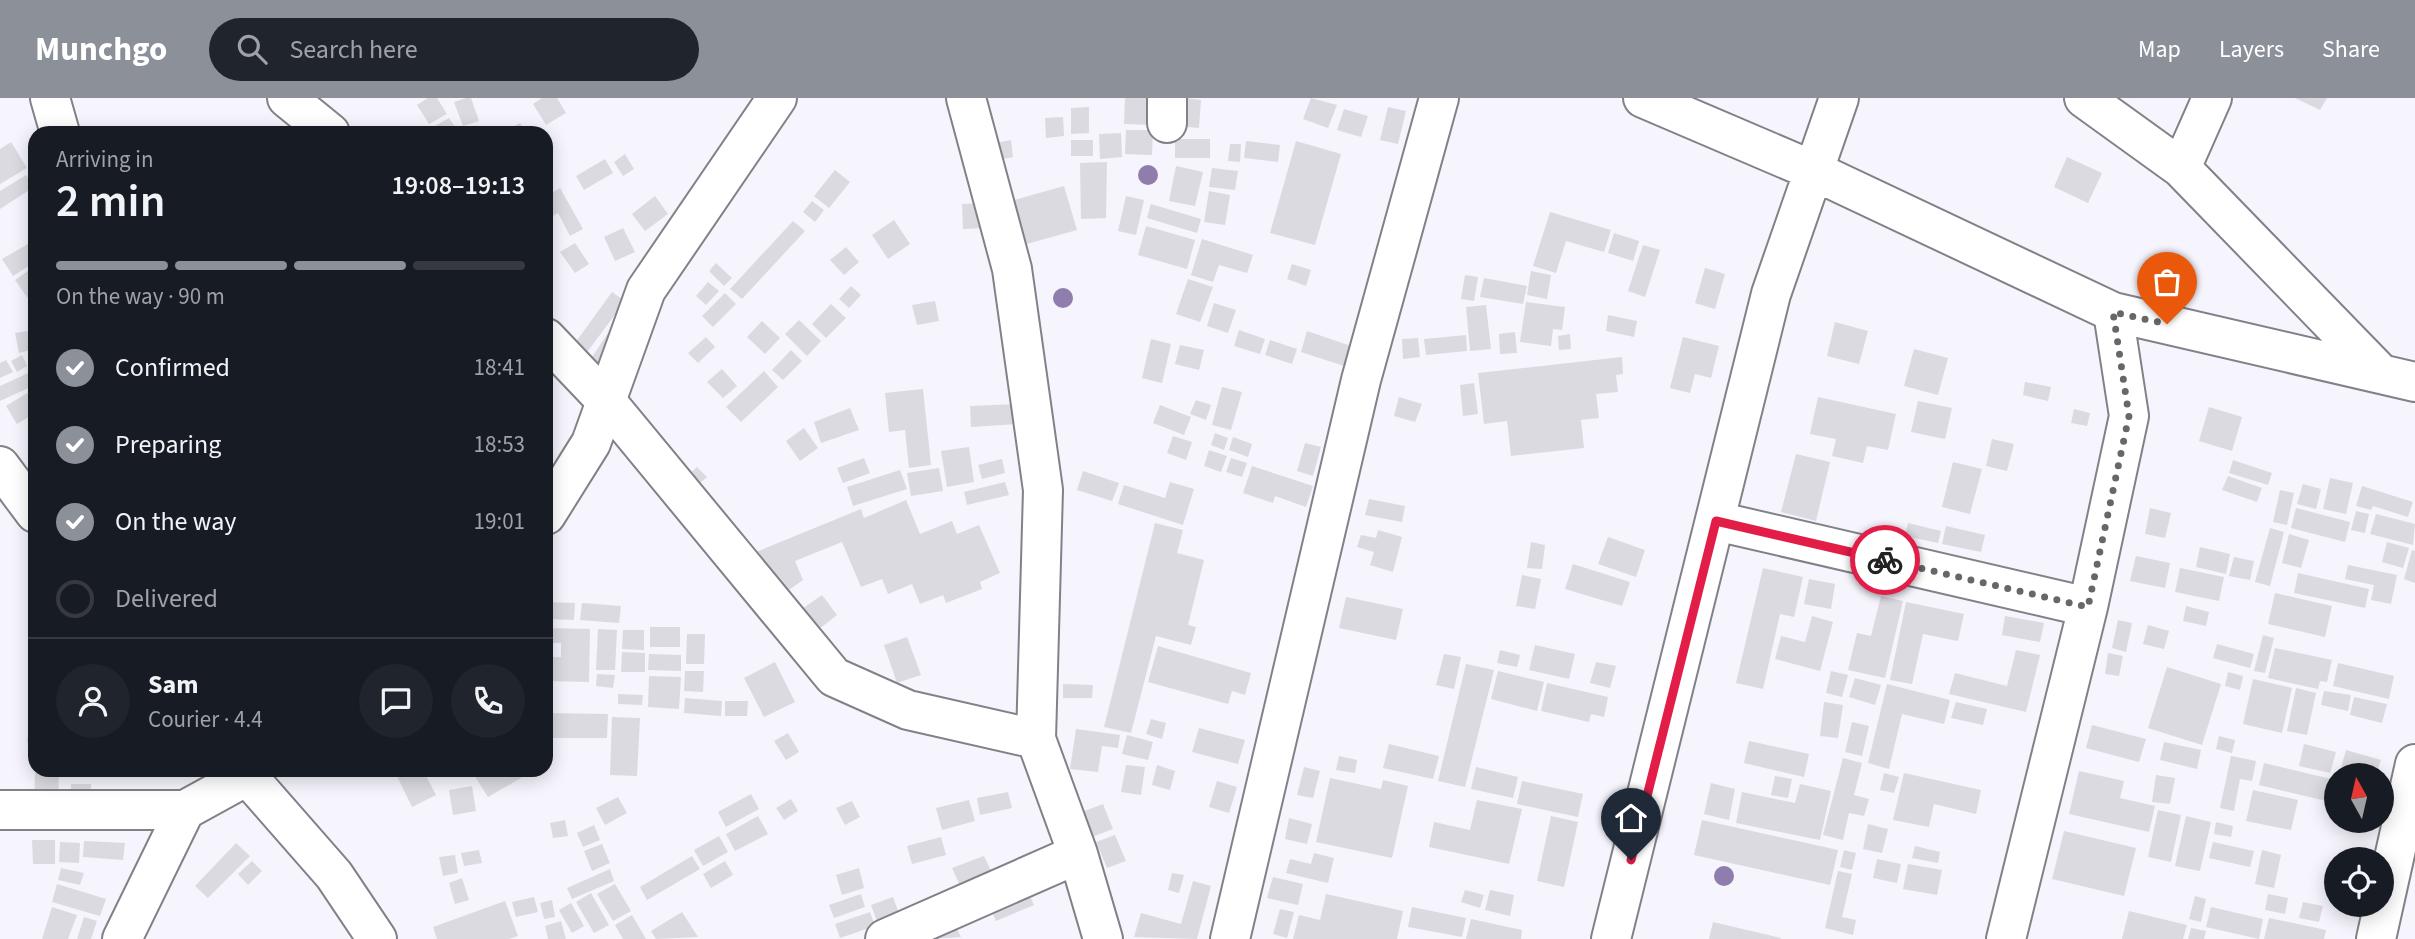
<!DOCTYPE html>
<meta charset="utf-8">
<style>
body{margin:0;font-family:"Source Sans 3",sans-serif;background:#20242c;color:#f1f3f6;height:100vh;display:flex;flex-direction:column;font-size:26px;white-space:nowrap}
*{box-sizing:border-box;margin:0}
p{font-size:23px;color:#9ea1a6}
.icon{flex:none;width:38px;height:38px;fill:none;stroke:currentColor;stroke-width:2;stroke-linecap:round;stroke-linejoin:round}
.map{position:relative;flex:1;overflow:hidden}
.side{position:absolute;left:28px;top:28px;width:525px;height:651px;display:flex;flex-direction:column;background:#171b24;border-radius:21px;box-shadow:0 4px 18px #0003}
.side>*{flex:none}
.needle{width:46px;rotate:352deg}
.buttons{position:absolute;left:2324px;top:665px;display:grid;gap:14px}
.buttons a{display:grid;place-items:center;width:70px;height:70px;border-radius:50%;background:#171b24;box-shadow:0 4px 18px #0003;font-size:35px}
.pin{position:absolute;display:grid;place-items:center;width:60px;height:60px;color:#fff;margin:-72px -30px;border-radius:50% 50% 50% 0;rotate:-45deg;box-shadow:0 0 7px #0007}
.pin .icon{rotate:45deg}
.courier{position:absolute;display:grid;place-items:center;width:70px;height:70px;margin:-35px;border:5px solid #e11d48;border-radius:50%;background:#fff;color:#222;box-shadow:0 2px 9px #0007}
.headline em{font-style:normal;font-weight:600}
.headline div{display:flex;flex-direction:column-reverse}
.headline{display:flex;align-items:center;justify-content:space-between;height:119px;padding:0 28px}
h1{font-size:46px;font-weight:600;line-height:52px}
.bar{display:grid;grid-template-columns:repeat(4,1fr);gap:10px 7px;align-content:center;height:84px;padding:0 28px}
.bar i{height:9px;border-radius:5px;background:#363941}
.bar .current{background:#8c9099}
.bar p{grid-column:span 4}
.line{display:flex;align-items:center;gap:18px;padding:0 28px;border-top:2px solid #363941}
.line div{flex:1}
.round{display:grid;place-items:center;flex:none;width:74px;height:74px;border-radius:37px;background:#20242c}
ol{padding:0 28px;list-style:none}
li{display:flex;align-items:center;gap:21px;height:77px}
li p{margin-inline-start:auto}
li .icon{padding:7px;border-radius:50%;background:#8c9099;color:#fff;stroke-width:4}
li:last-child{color:#9ea1a6}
li i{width:38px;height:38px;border:4px solid #363941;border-radius:50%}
header{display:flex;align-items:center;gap:42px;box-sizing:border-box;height:98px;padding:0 35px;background:#8c9099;color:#fff}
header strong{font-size:33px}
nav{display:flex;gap:38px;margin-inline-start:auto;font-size:24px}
.search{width:490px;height:63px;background:#20242c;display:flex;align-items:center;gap:18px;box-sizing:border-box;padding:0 24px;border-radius:38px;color:#9ea1a6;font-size:26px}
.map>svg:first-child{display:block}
.building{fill:#dbdae1}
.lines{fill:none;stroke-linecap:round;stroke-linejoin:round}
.minor-casing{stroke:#838188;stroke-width:42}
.minor{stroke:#fff;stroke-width:38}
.tree{fill:#8f7ead}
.done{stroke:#68666b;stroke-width:7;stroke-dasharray:0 12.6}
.route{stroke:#e11d48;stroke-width:9}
</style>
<header>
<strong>Munchgo</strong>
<div class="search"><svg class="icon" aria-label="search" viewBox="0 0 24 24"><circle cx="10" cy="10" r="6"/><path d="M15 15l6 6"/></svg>Search here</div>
<nav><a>Map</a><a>Layers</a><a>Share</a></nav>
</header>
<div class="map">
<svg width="2415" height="841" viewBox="0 0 2415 841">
<rect width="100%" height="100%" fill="#f6f4fc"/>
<!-- building -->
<path class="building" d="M428,0h9l10,16 -18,10 -12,-19z
M466,0h5l8,23 -16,5 -9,-24z
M542,0h15l9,15 -20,12 -13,-21z
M1125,0h28v27l-29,-1z
M1185,0l16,2 -2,28 -22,-2z
M1311,0l26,7 -9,23 -25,-9z
M2295,0h32l-7,12z
M1089,9v26l-18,1v-26z
M1388,9l18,4 -8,33 -18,-4z
M1344,11l24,7 -7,21 -24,-7z
M1063,19l1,19 -18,2 -1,-20z
M449,20l6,9 -18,6 -4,-6z
M520,25l6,10h-25z
M1126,32h27l-1,25 -27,-1z
M1121,35l1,24 -22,2 -1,-25z
M1175,41h35v19h-35z
M1011,42l2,17 -20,4 -3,-17z
M1071,42h22v16h-22z
M1246,43l34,4 -2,17 -34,-4z
M1296,43l45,13 -26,91 -45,-12z
M11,44l16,26 -27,16v-35z
M1230,46h11l-1,18 -12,-1z
M625,56l9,15 -11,7 -9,-14z
M2067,59l35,16 -14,30 -34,-16z
M605,61l8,14 -29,17 -8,-14z
M1107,64l-1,56 -25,1 -1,-56z
M1176,68l27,6 -8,34 -26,-5z
M1212,70l26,3 -3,19 -26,-3z
M835,72l15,12 -21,26 -15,-12z
M26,77l8,12 -34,22v-18z
M1064,88l13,44 -61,17 -12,-44z
M560,90l23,41 -13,7 -12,-23 -12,7v-24z
M1209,93l21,4 -5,30 -21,-3z
M655,98l13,18 -23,17 -13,-17z
M1126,98l18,4 -8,35 -18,-4z
M812,103l12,9 -9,12 -12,-10z
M984,105l1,25 -22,1 -1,-25z
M1151,106l50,15 -4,14 -50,-15z
M1550,114l61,18 -7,22 -38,-11 -10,32 -23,-7z
M894,122l16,24 -22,15 -16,-24z
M793,123l12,10 -63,68 -12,-10z
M1146,128l49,14 -8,29 -49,-14z
M623,130l12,24 -20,9 -11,-24z
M1614,135l25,8 -6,20 -25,-8z
M1202,141l51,16 -6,18 -28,-8 -6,17 -22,-7z
M575,145l14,21 -14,9 -15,-21z
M28,146l7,18 -22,14 -11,-17z
M1643,147l17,5 -15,47 -17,-6z
M846,149l13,15 -15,13 -14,-15z
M716,165l16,15 -8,8 -15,-15z
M1292,166l19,6 -5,16 -19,-7z
M35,168v30l-6,4 -14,-20z
M1705,170l20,6 -10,35 -20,-6z
M1531,173l20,4 -4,24 -20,-4z
M1465,177l13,2 -4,24 -13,-2z
M1484,180l43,8 -4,18 -43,-7z
M1188,181l25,8 -13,35 -24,-8z
M708,184l11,9 -13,14 -10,-9z
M851,188l10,9 -12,13 -10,-9z
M612,194l13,9 -43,58 -12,-9z
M725,195l11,11 -23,23 -11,-11z
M935,203l4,20 -22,4 -5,-20z
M1526,204l39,5 -3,23 -9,-1 -2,17 -31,-4z
M1214,205l22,7 -8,23 -21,-7z
M831,206l15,14 -20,20 -14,-14z
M1486,207l5,44 -21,2 -4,-44z
M1608,217l29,6 -3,16 -28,-6z
M799,222l22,21 -14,15 -22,-22z
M762,223l18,17 -15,16 -18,-17z
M1835,224l33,9 -9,33 -32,-8z
M614,226l9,6 -26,39 -9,-6z
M34,232l1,19 -16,4 -4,-20z
M1239,232l26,9 -5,15 -26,-8z
M1307,233l44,15 -7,20 -43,-14z
M1515,234l2,21 -17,1 -1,-20z
M1570,236l1,15 -12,1 -1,-14z
M1466,237l1,16 -41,4 -2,-16z
M706,239l9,10 -17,16 -10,-10z
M1683,239l36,9 -8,32 -16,-4 -5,19 -20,-5z
M1418,240l2,19 -17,2 -1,-20z
M1151,241l20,5 -9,39 -20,-5z
M1270,242l27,9 -5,15 -27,-9z
M1180,247l24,5 -5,20 -24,-6z
M1914,251l34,9 -10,37 -34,-9z
M791,252l11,11 -19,19 -11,-10z
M22,257l5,11 -10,6 -6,-11z
M1622,259l1,17 -7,1 2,17 -22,2 3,24 -18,2 3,28 -73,8 -4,-35 -23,3 -6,-51z
M6,262l7,12 -13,6v-15z
M722,271l15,17 -14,12 -16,-16z
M35,272v15l-35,16v-15z
M764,273l14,16 -37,35 -15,-15z
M2025,284l26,5 -3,14 -25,-6z
M1474,285l4,31 -15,2 -3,-31z
M1222,289l20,5 -11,38 -19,-5z
M923,291l8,76 -22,3 -4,-38 -16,2 -4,-39z
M29,294l6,9v12l-18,11 -11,-18z
M1399,299l23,7 -7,18 -21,-6z
M1818,299l78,17 -8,36 -21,-4 -4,17 -31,-7 4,-17 -26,-5z
M1196,302l15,5 -5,15 -16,-6z
M1918,303l34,7 -7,31 -34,-7z
M1017,306l2,20 -48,3 -1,-21z
M1160,307l31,12 -7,18 -31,-12z
M2209,309l33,10 -10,34 -33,-10z
M850,310l9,22 -38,13 -7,-21z
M2074,311l16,4 -3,13 -16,-3z
M804,330l14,20 -18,13 -14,-20z
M1215,335l13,5 -4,12 -13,-5z
M1173,338l19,6 -6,18 -19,-7z
M1233,339l19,7 -4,13 -19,-7z
M1992,341l22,5 -7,27 -21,-5z
M1305,345l16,4 -8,29 -16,-5z
M969,349l5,35 -27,5 -6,-36z
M1209,352l18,6 -6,16 -17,-6z
M1796,356l34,8 -14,59 -35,-9z
M864,360l6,15 -27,10 -6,-15z
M1231,360l16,5 -5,14 -16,-5z
M1002,361l3,14 -23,6 -4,-14z
M2233,362l39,13 -4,12 -39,-12z
M1953,364l29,7 -12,45 -28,-7z
M1252,368l61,20 -7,21 -31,-11 -2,7 -30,-10z
M697,369l10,10 -16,14 -9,-10z
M939,370l4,23 -32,5 -4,-23z
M900,372l7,19 -54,17 -6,-19z
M1083,373l36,12 -7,18 -35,-11z
M2228,378l34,12 -5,14 -35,-12z
M2330,380l23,5 -7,31 -23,-5z
M1005,384l4,13 -42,10 -3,-13z
M1170,384l24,7 -11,36 -65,-21 6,-19 41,13z
M2303,386l18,5 -5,20 -19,-5z
M2362,388l51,16 -5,15 -35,-11 -2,4 -15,-4z
M2280,392l14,3 -7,32 -14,-3z
M1369,401l36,7 -3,16 -37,-7z
M906,402l14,34 32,-13 5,13 22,-9 21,48 -20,9 2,7 -36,14 -3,-8 -23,9 -8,-20 -24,10 -6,-15 -21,8 -19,-45 -47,19 8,19 -21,15 -26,-43 105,-43 3,9z
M2150,410l21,5 -6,25 -20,-4z
M2296,410l54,14 -5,20 -54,-14z
M2356,413l13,3 -4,19 -14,-3z
M2376,416l39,10 -2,21 -43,-11z
M1155,425l28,7 -6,23 27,7 -16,65 8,2 -5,18 -35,-9 -25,97 -27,-6z
M1908,425l33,8 -3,12 -33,-7z
M1946,428l39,9 -4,17 -39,-8z
M2270,430l14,4 -14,54 -15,-4z
M1378,432l24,7 -9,35 -23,-7 4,-13 -17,-5 4,-12 15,3z
M2289,436l20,6 -8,28 -19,-5z
M1608,439l37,13 -9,27 -38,-13z
M1531,444l14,3 -3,24 -15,-1z
M2387,444l22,6 -6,20 -21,-6z
M2200,449l30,7 -4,20 -30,-7z
M2412,452l3,1v32l-11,-4z
M2136,458l34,7 -5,25 -35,-7z
M2234,459l20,4 -4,19 -21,-4z
M1573,466l57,18 -8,24 -57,-17z
M2348,467l49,10 -6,29 -20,-4 3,-15 -29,-6z
M1763,470l40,9 -9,40 -14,-3 -17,75 -27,-6z
M2180,470l44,9 -5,24 -44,-9z
M2298,475l71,16 -4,19 -71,-15z
M1522,477l19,4 -6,30 -19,-3z
M1809,481l26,5 -4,25 -27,-5z
M2275,495l57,13 -7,31 -57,-13z
M822,497l15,20 -19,15 -16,-21z
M1881,498l22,5 -18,77 -37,-8 9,-37 14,3z
M1346,499l57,12 -7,31 -57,-12z
M546,504l29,1 -1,17 -28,-1z
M1906,504l58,12 -6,27 -35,-7 -11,50 -22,-4z
M582,505l39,3 -2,17 -39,-3z
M2186,508l23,6 -3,14 -23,-5z
M1812,518l21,6 -13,49 -45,-12 6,-23 24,6z
M2005,518l39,7 -4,19 -38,-7z
M2118,522l14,3 -6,29 -14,-4z
M2148,527l21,6 -5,18 -21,-5z
M650,529h30v20h-30z
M546,530l44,1 -1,53 -43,-1v-24h15v-14h-15z
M598,531l19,1 -2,40h-19z
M623,532h21v20l-22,-1z
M687,536h18l-1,30h-18z
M2263,537l11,3 -9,35 -11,-2z
M907,539l14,38 -24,8 -13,-38z
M2217,546l37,10 -4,14 -37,-10z
M1535,547l40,9 -6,25 -40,-9z
M1158,548l93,27 -6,22 -13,-4 -4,13 -80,-22z
M2275,550l57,12 -5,22 -7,-1 -2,8 -50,-11z
M1500,552l20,5 -3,12 -20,-4z
M2016,552l24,5 -14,57 -77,-18 6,-21 52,13z
M622,554l23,1v19h-24z
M2108,555l15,3 -4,20 -14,-2z
M649,556l32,1v16l-33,-1z
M1444,556l17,3 -7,32 -18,-4z
M775,564l20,40 -31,15 -20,-39z
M1596,564l20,4 -6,22 -20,-5z
M2338,565l56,13 -5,23 -56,-13z
M1466,566l28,6 -29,117 -27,-6z
M2167,569l54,17 -19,61 -54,-17z
M685,573h19l-1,21 -19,-1z
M1498,573l46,11 -7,29 -46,-12z
M1831,573l17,4 -6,22 -16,-4z
M2228,574l15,4 -3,14 -15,-4z
M597,576l18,1 -2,13 -17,-2z
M649,578l32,1 -2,32 -31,-2z
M1855,580l26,7 -6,20 -26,-8z
M2253,581l39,9 -10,45 -39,-9z
M1547,585l61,14 -4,20 -13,-3 -2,8 -48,-11z
M1063,586l30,1 -1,13h-29z
M1887,586l63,16 -6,24 -42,-10 -13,55 -21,-6z
M2296,590l20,5 -9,42 -20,-4z
M2324,593l27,4 -3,16 -27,-6z
M618,596l25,1 -1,10 -24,-1z
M2354,599l33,7 -5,19 -32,-8z
M685,600l37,3 -1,15 -37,-3z
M725,603h23l-1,15h-22z
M1824,604l19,3 -5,33 -18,-2z
M1956,604l31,7 -4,16 -32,-7z
M546,615l62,1 -1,24h-58z
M612,619l28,1 -3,58 -27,-1z
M1151,621l15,4 -4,16 -16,-5z
M1852,624l17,4 -7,30 -17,-4z
M2092,627l54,14 -7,23 -53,-14z
M1199,630l46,12 -7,24 -46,-12z
M1076,631l44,6 -2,13 -16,-2 -4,26 -28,-3z
M788,635l11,19 -13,8 -12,-19z
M1127,637l26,7 -5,18 -26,-6z
M2219,638l16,4 -3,13 -16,-4z
M35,639v29l-4,1 -4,-29z
M1749,643l60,13 -5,23 -60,-14z
M2164,644l37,8 -4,19 -37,-9z
M1389,646l50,12 -6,23 -50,-11z
M2304,646l32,8 -6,21 -31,-7z
M2346,652l35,10 -5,15h-37z
M1339,658l18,4 -2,13 -19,-3z
M2231,658l25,5 -4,20 -12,-2 -6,32 -14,-3z
M1843,660l19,5 -8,32 15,4 -5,17 -15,-3 -6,27 -20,-5z
M2264,665l67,16 -5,22 -67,-16z
M1126,667l19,2 -4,28 -20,-3z
M1157,667l18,6 -5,19 -18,-5z
M1304,669l16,4 -7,27 -16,-3z
M1476,669l42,10 -5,21 -42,-9z
M394,672h29l13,25 -24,12z
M471,672h52l3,5 -38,22z
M2079,673l45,10 -4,17 35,8 -6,26 -80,-18z
M35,675l24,1 -1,29 -24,-1z
M1884,675l15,4 -5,16 -14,-3z
M1904,675l77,17 -5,24 -42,-10 -5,23 -36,-7z
M2156,677l19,3 -5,26 -18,-2z
M1775,678l17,3 -4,19 -17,-3z
M1330,680l51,11 2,-9 25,6 -16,72 -76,-16z
M1217,683l20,6 -8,26 -20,-6z
M1522,683l61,13 -5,23 -61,-13z
M1711,685l24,6 -6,31 -25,-6z
M71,686h20v18h-20z
M1800,686l31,7 -11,49 -84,-17 6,-31 53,11z
M472,688l4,25 -23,4 -4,-25z
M2253,692l45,10 -7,30 -45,-9z
M1008,694l4,16 -32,7 -3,-17z
M751,696l8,15 -33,18 -8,-15z
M618,699l9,16 -22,12 -9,-17z
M791,701l7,12 -14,9 -8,-12z
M969,702l6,21 -33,9 -6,-22z
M1477,702l45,9 -13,55 -80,-17 5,-25 36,8z
M852,703l8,16 -15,8 -9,-17z
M1103,706l10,25 -21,8 -10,-25z
M2158,712l23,5 -10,47 -23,-5z
M758,718l10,18 -33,17 -9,-17z
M1551,718l27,6 -14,65 -27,-6z
M2186,718l25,6 -11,49 -25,-5z
M1289,720l23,6 -5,20 -22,-5z
M565,722l3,16 -15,2 -3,-15z
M1702,722l136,30 -8,35 -136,-30z
M2216,724l17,4 -2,11 -17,-3z
M1868,726l20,5 -6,24 -19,-4z
M594,727l6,15 -17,7 -6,-14z
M2064,733l72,17 -12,48 -72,-17z
M1115,737l11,26 -19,7 -11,-26z
M719,738l9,16 -25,14 -9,-16z
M941,739l5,18 -34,9 -5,-18z
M32,742h23v24h-22z
M84,743l41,2 -2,17 -40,-3z
M60,744l20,1 -1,20 -20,-1z
M2213,744l41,9 -4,16 -41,-9z
M236,745l14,13 -42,42 -13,-12z
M602,746l8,19 -18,8 -8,-20z
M1915,748l25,6 -2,11 -26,-5z
M479,752l3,13 -18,3 -3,-13z
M1844,752l12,3 -4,17 -12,-3z
M2262,752l19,5 -7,33 -19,-4z
M1314,755l20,5 -6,25 -42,-10 4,-14 21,5z
M455,757l3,18 -15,3 -4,-19z
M692,758l8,13 -53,31 -7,-13z
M984,758l9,19 -32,13 -9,-20z
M1877,761l24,5 -4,19 -24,-5z
M252,763l10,10 -14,14 -10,-11z
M725,763l8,14 -22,13 -8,-14z
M1908,766l34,6 -5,25 -34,-6z
M61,770l23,5 -4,12 -22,-5z
M859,770l5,20 -22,7 -6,-20z
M610,771l4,12 -42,18 -5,-11z
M1838,773l14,3 -10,43 14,3 -3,15 -28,-7z
M1172,775l12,2 -5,18 -11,-3z
M1273,779l30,7 -5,21 -31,-7z
M462,780l7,22 -14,4 -6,-21z
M1193,783l18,5 -14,53 -63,-2 7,-24 40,11z
M57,786l49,15 -6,17 -48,-14z
M615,786l16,27 -18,10 -16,-27z
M1025,787l9,20 -38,16 -8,-20z
M1465,792l19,5 -4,13 -19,-6z
M1490,792l24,5 -4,21 -25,-6z
M591,795l18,32 -15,8 -18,-31z
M861,796l4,13 -31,11 -5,-13z
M1326,796l77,17 -6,28h-104l6,-24 21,5z
M2268,796l20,4 -3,16 -20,-4z
M2195,798l11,3 -5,23 -12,-3z
M534,799l4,15 -22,5 -4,-15z
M893,799l8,22 -22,8 -8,-22z
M552,802l3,17 -11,2 -4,-16z
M505,803l13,35 -9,3h-72l-4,-12z
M2303,804l20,4 -4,16 -20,-4z
M571,805l13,23 -12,7 -13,-23z
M52,809l25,8 -9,24h-26z
M1412,809l54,11 -4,19 -54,-10z
M2211,809l52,12 -4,20 -53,-12z
M1280,811l14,3 -7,26 -14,-4z
M2129,813l58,14 -4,14h-61z
M682,814l16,25 -42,2 -5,-8z
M870,814l5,14 -35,12 -5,-14z
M632,817l14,24h-23l-8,-14z
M84,819l13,4 -6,18h-14z
M2269,820l57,12 -2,9h-60z
M1471,821l51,11 -1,9h-55z
M561,823l5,18h-18l-3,-13z
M953,823l8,16 -30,2z
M1713,824l68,16 -1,1h-71z
M2191,830l15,3 -2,8h-16z"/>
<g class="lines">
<defs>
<path id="minor" d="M50,0l10,35
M287,0l43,35
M966,0l46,171 31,221 -7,249
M1167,0v25
M1643,0l171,73 299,141 302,70
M2084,0l97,70 200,206
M2181,70l31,-70
M546,240l61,64 227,275 74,33 128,29 42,115 25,85
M0,368l35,47
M546,417l45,-72 55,-153 131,-192
M1716,423l372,86
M242,672l92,105 43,64
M0,712h185l62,-34 5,-6
M122,841l63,-129
M885,841l193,-85
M1230,841l131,-559 78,-282
M1611,841l160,-645 68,-196
M2006,841l82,-332 41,-191 -16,-104
M2376,841l39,-175"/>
</defs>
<!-- minor casing -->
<use href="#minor" class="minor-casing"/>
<!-- minor -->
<use href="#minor" class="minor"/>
</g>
<!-- trees -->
<g class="tree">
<circle cx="1148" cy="77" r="10"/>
<circle cx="1063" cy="200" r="10"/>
<circle cx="1724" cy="778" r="10"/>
</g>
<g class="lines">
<!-- done -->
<path class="done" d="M1885,462l203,47 41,-191 -16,-104 54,12"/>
<!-- route -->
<path class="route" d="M1631,762l85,-339 169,39"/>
</g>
</svg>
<div class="buttons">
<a><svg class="needle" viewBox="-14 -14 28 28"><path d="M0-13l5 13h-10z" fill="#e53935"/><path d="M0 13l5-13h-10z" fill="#9ea1a6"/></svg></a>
<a><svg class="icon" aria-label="locate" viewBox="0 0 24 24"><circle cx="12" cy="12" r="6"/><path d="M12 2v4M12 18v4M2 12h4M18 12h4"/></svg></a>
</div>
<div class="pin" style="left:2167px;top:226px;background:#ea580c"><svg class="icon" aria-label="bag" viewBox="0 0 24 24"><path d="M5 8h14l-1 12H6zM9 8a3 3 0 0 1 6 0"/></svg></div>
<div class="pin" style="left:1631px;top:762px;background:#1f2937"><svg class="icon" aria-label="home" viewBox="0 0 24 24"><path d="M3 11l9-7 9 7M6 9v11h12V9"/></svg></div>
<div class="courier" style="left:1885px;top:462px"><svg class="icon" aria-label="bike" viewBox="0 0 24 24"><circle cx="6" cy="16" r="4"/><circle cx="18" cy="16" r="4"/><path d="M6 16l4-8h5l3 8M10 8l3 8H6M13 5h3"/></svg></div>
<section class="side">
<div class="headline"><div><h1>2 min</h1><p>Arriving in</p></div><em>19:08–19:13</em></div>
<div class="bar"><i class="current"></i><i class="current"></i><i class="current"></i><i></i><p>On the way · 90 m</p></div>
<ol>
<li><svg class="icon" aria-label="check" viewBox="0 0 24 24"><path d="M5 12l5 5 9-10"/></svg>Confirmed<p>18:41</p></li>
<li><svg class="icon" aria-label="check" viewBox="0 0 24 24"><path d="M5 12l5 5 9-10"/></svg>Preparing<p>18:53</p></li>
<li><svg class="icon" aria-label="check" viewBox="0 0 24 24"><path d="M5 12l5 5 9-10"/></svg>On the way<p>19:01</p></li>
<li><i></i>Delivered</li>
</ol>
<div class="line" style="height:126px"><a class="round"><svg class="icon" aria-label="person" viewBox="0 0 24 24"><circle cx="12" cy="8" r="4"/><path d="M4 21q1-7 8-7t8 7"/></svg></a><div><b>Sam</b><p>Courier · 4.4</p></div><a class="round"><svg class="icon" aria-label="chat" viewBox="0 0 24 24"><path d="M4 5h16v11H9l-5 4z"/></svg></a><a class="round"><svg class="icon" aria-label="phone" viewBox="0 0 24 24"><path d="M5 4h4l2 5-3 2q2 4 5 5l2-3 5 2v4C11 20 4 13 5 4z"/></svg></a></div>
</section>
</div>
